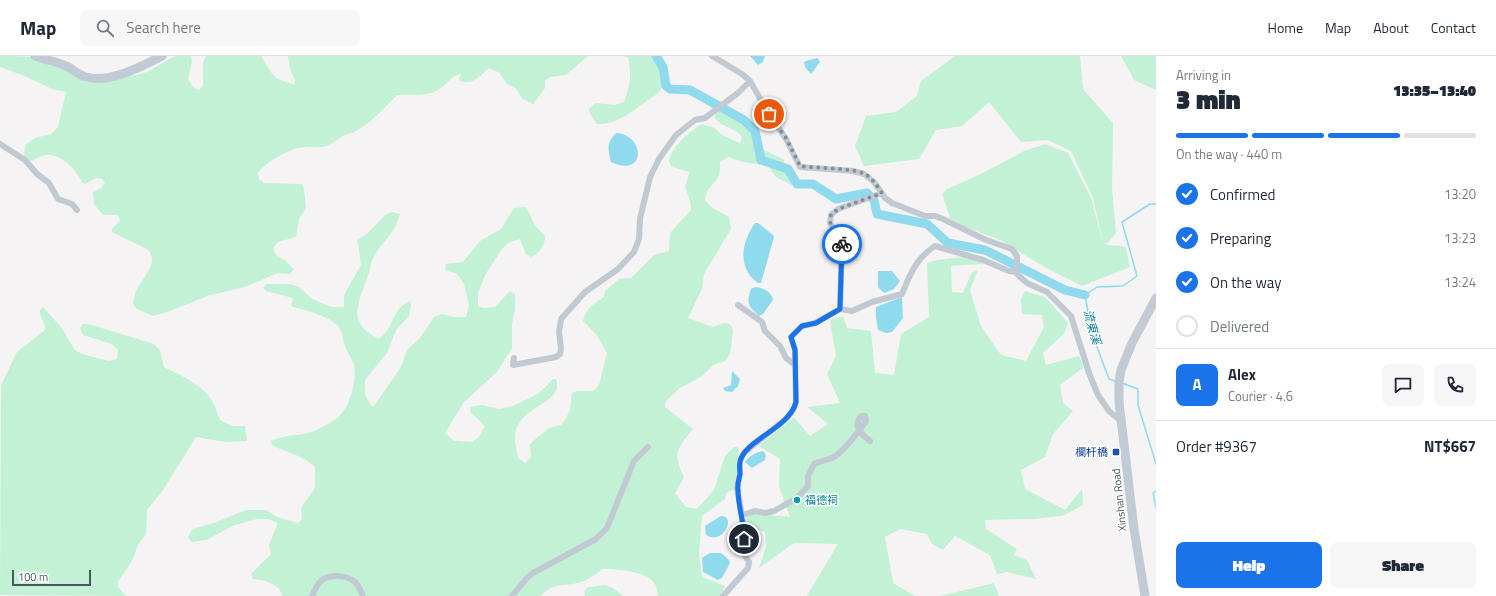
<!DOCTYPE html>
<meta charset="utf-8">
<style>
body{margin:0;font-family:"Titillium Web","Noto Sans TC",sans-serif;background:#f6f6f7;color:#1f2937;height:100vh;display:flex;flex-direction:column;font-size:15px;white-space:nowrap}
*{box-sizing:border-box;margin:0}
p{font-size:13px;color:#747a83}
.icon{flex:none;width:22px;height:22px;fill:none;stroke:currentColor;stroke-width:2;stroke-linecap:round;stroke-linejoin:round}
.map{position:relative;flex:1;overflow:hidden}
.details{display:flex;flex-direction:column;background:#fff;width:340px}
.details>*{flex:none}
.scale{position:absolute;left:12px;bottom:10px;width:79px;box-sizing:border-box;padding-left:4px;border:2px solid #4a5661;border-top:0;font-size:11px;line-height:14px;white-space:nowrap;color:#4a5661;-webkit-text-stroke:3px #fff;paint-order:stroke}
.pin{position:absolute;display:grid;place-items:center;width:34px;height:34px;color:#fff;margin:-17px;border:2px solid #fff;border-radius:50%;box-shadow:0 1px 4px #0007}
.courier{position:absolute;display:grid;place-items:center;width:40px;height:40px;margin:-20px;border:3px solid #1a73e8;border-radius:50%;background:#fff;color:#222;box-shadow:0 1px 5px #0007}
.overview em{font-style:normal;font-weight:800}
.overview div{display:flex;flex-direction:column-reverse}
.overview{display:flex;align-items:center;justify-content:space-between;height:68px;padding:0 20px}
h1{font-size:26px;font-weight:800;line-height:30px}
.bar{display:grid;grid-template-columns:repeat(4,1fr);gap:6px 4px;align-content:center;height:48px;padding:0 20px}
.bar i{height:5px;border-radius:3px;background:#e0e1e3}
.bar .active{background:#1a73e8}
.bar p{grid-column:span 4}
.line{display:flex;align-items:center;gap:10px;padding:0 20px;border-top:1px solid #e0e1e3}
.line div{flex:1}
.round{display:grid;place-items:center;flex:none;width:42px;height:42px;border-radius:8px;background:#f6f6f7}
ol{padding:0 20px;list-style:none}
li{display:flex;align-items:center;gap:12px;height:44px}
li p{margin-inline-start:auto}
li .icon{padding:4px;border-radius:50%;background:#1a73e8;color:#fff;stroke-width:4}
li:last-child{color:#747a83}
li i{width:22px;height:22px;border:2px solid #e0e1e3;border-radius:50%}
.button{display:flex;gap:8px;margin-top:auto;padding:8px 20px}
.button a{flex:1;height:46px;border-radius:8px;background:#1a73e8;color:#fff;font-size:16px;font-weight:800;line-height:46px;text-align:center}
.button a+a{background:#f6f6f7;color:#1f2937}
header{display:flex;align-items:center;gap:24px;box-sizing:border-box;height:56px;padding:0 20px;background:#fff;border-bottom:1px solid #e0e1e3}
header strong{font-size:19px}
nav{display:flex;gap:22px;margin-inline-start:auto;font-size:14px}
.search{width:280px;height:36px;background:#f6f6f7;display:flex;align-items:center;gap:10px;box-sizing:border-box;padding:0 14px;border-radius:8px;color:#747a83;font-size:15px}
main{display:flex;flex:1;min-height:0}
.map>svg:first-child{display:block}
.green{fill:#c3f1d5}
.water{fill:#90daee}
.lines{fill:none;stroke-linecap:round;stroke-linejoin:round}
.stream{stroke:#90daee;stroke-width:1.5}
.river{stroke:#90daee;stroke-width:9}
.street{stroke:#c1cad2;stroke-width:6}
.secondary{stroke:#c1cbd6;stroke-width:9}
.done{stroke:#868d94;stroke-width:4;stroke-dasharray:0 7.2}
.route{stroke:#1a73e8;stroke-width:5}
.transit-dot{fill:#1a4fb4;stroke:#fff;stroke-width:1.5}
.culture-dot{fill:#0f9aa8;stroke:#fff;stroke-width:1.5}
.labels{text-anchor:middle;stroke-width:3;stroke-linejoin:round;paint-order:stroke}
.transit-label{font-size:11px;fill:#164399;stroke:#fff;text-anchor:end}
.culture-label{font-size:11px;fill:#0d838f;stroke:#fff;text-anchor:start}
.street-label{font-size:11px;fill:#4a5661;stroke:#fff}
.water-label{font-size:12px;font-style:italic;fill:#0c7c9b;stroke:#fff}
</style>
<header>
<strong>Map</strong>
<div class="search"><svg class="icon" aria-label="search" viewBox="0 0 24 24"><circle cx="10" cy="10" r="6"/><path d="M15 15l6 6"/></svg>Search here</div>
<nav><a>Home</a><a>Map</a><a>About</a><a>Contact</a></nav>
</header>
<main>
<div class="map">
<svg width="1156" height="540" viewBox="0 0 1156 540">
<rect width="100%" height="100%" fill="#f5f3f3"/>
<!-- green -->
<path class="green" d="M0,0c15,0 32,0 47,4 12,4 29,14 39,22l37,-4 24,-6 28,-16h16l1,5 -4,18 5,8 6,3 4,-4v-24l3,-6h55l9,15 6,7 18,7 1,-5 -5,-11 -2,-13h300l-22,19 -16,2 -5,4v7l-12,16 -10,-5 -7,-10 -10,-6 -6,-10 -11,-5c-8,7 -17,19 -30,12l2,-6c-10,1 -14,11 -23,16 -10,6 -30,5 -41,5 -13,13 -25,27 -41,36 -3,2 -8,3 -11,4 -6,3 -10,7 -16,10 -8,4 -16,1 -24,2 -13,0 -40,15 -47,26l1,6 5,4 38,1 2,5 2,19 -7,11 -3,18 -18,5 -4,5c0,10 5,9 12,14 3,3 5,5 8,8l-4,5 -12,-1 -33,14 -35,8 -40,16 -17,5 -16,-7 -4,-5c1,-4 1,-9 3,-13 6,-13 25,-29 11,-42l-35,-17v-3l8,-9 -2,-5h-15l-9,-11 -1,-12 8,-4 4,-5 -3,-4 -6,-1 -11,6 -3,-1c-4,-12 -22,-30 -36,-28 -5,1 -10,4 -15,6l-7,-4 1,-12 10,-7 16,-4 7,-7 8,-35 -14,-3 -27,-13 -25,-9z
M624,0h35c5,11 9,25 0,36 -2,3 -9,6 -12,9 -16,11 -30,24 -50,23l-7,-10 -1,-5 7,-6 19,2 9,-3c6,-14 8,-28 4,-44z
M955,0h125l3,33 30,34 -1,66 4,44 -8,10h-5c10,5 14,0 23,5l4,19 -48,19 -34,-17 -48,-29 -34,-13 -16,-9 -8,-24 5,-5 36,-16 41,-22 21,-7 23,9 23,45 12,45 -10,-45 -22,-47 -23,-11 -27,2 -32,-40 -27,24 -26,4 -17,29 -55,7 -9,-20 11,-30 30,-4 21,-16 4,-15z
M1121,0h35v34l-22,-10z
M719,53l12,3 25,16v18l27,13 11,24 -2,2 -15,-7 -9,-12 -25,-4 -15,-5 -8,5c0,4 0,9 -1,13 -5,12 -12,10 -14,25l6,7 18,10 2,12 -27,45 -2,15 -14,29 25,9 11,-4 6,1 3,6 -3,24 -5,7 -12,4 -11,11 -22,12 -14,13 -1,6 28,22c-16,20 -21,23 -9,48l-9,16 11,14 11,2 17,-19 11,-34 9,-9h3l2,3 -4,39 -9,4 -1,6 -23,17 -3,38 3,23 23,9 -4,10h-63c-1,-4 -1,-9 -3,-12 -7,-13 -40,-15 -53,-15 -7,7 -20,14 -29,15 -15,2 -21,0 -32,12h-259c-1,-12 -19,-16 -29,-17l-2,-5 20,-20 -2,-9 9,-22 -10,-4h-11l-22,6 -29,15 -14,2 -4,-4 4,-9 22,-6 32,-13h20l11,7 21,6 4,-4 -1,-11 14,-20v-21c-11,-12 -29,-14 -43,-22l-1,-4c14,-6 19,-5 33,-7 11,-2 23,-9 32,-15 14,-10 21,-38 18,-54 -2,-6 -7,-13 -9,-19 -3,-8 -2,-16 -9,-22 -12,-10 -30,-13 -45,-18l2,-8 -27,-7 -3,-3 3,-4h25l8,3 13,12 19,8h13v-12l17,-30c-2,-9 -1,-15 -4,-25l10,-6 18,-19 7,-3 8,2c-2,5 -3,11 -6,15 -8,13 -24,25 -24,41 -4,11 -16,39 -12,49 3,10 13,15 20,20 17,-9 12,-30 32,-38l1,3 -2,12 -13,14 -9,23 -22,27v15l6,11h3l27,-39 6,-17 13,-12 14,-21 8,-3 12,3h12l3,-12 -5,-21 -7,-10 -12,-4 1,-6 17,-2 17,-21 21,-12 13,-21 12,-1 9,18 10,11c0,10 -5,16 -14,21l-5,-3 -6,-15 -12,4 -6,6 -17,26 -7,18v13l5,2 12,-1 15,-16 5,3v15l-3,15v24l-15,24 -33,30 -19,31 9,8 18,1 7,-5 6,-11 -14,-13 -1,-6 12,-2 17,4 14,-3 25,-12 15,-15h3c7,20 -22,26 -32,38 -3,3 -7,9 -8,13 -3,6 1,22 2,28l7,5 6,-6 -1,-12 2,-3 17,-14 12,-3 4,-5 5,-10 2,-17 5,-2h16l6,-6 8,-32 -11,-19 -13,-13c3,-13 10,-17 21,-24l1,-6 14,-12 12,-1 23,-23 15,-4 1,-18 21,-23 -1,-9 -5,-15 5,-14 -18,-5 -3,-5c1,-14 21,-31 33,-38l11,3 9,8 18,8 2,-6 -4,-5 -17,-8 -7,-7z
M963,201l21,7 -33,2 1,26 11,1 9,-21 6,-2 -8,20 11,36 20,29 25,6 18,-34 -2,-12 -20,-1 -1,-15 4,-8 20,6 23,26 -4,11 -21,19 3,12 33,-9 5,11 -24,18 3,18 10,8 -20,23 -8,23 -24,13 4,19 40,21 17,-21 1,16 -21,11 -29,3 -48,1 1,9 31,20 -3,6 13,5 9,19 -29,-7 -10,2 -7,-19 -35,-19 -12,14 -11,-6 -5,-10 -27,-5 -15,8 8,46 22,13h-108l31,-52 -44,-1 -35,25 7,-21 -1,-15 -20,-6 3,-13 42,4 -11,-30 1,-28 -21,-13 35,-29 16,19 18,-12 -21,-17 33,-4 -13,-29 9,-18 -6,-36 13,-4 4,12 24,3 4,42 19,2 7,-41 28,-17 -2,-54 10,-3z
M43,251l18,20 14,23 7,4 27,7 8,-2 1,-9 -6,-6 -29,-9 -3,-7 3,-4 9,1 62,19 6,6 4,17c14,7 30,14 41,25 8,7 11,18 15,28l12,6h13l2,15 -22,1 -29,-5 -33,53 -16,20 -1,24 -8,11 -7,18 -13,18v6l8,9 -126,-1 1,-210 16,-33 28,-22c1,-8 -6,-13 -5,-20z
M994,527l5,13h-59z
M605,529l8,3 10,8h-38l-1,-5 4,-4z"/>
<!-- water -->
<path class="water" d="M750,0h15l-2,6 -5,3z
M818,2l2,4 -9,12 -6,-7 -1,-5 5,-2z
M616,77c29,1 31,46 -5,29 -3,-13 -5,-19 5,-29z
M755,167h3l15,12 1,2 -13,46h-3c-3,-3 -7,-5 -9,-9 -11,-16 -4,-37 6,-51z
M878,215h14l8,10 -6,8 -10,4 -6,-6z
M755,231c9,1 16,4 18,13l-10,14 -4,2c-11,-11 -13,-12 -8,-27z
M902,241l1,21 -11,14 -6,1 -8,-3 -2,-13v-10z
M732,315l8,8 -2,7 -6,6 -7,-1 -2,-3 8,-3z
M763,395l3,4 -1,5 -13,8 -7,-6c5,-7 10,-9 18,-11z
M721,460c16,0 2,30 -15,19l-1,-9z
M710,497h11l8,7 1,3 -8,15 -4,2 -15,-8 -1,-14z"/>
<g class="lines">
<!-- stream -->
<path class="stream" d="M1116,325l-7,-2 -17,-45 -7,-39 12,-8 26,-1 14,-10 -15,-54 28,-18h6
M1122,327l16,6v16l18,59
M1156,435l-3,2 3,15"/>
<!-- river -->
<path class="river" d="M656,0l7,11 3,19 4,3 20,1 54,30 11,11 6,29 27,9 9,15h16l23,15 31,-6 7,7 3,14 50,10 21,19 37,7 80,40 20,5"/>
<!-- street -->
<path class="street" d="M712,0l30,18 8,7 19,33 17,25 14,28 53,4 11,3 10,8 11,16 7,5 33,13h10l8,3 43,21 26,9 5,7v6l-1,9 1,3 10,9 20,9 24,24 18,57 9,22 11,16 12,10
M0,88l25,16 12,14 12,9 9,16 14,5 5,6
M738,249l24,17 3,9 15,15 6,12 8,6
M840,253l2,-67 -12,-19 1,-8 7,-6 44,-16
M514,302l-1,7 43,-8 4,-3 1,-5 -2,-17 2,-13 24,-27 33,-23 16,-17 5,-13 1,-20 10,-42 9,-18 17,-24 19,-15 10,-2 33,-25 12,-12
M742,459l13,-4 10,2 9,-2 23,-13 11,-12v-10l6,-12c6,-3 12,-4 18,-6 10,-4 28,-28 34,-37l-1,-5h-4c-9,11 1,18 9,25
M312,540c2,-5 5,-12 10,-16 9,-6 25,-5 33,2 4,4 6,9 8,14
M512,540l14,-17 7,-6 63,-34 11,-11 27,-67 14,-14
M723,540l25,-28 1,-6 -7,-11 -1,-5 3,-7v-11l-7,-40 3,-14v-13l4,-8 43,-35 7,-9 2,-7 -1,-52 -4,-13 11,-11 13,-3 25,-14 12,2 20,-9 30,-8c7,-18 15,-37 33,-48l48,14 26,11 7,1"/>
<!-- secondary -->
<path class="secondary" d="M35,0c9,4 20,5 29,9 8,3 14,10 22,12 23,7 56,-11 76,-21
M1145,540l-11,-67 -15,-127v-20l2,-12 11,-27 24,-45"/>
</g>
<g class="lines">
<!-- done -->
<path class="done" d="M769,58l17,24 14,28c14,2 55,2 65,8 8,5 12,12 17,19l-44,16 -7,6 -1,7 12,22"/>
<!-- route -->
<path class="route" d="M744,483c0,-17 -6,-33 -6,-49 -1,-6 1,-11 2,-16 0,-4 -1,-8 0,-12 4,-22 49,-33 56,-60l-1,-52 -4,-13 11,-11 14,-3 24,-14 2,-65"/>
</g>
<!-- markers -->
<rect class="transit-dot" x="1112" y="392" width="8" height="8" rx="2"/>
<circle class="culture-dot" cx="797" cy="444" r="4"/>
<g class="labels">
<!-- transit labels -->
<g class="transit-label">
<text x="1108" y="400">欄杆橋</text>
</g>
<!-- culture labels -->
<g class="culture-label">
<text x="805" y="448">福德祠</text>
</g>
<!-- street labels -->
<g class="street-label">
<text transform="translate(1119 444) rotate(-96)" y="4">Xinshan Road</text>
</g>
<!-- water labels -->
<g class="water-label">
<text transform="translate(1092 271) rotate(75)" y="4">流東溪</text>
</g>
</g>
</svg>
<div class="scale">100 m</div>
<div class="pin" style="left:769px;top:58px;background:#ea580c"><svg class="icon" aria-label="bag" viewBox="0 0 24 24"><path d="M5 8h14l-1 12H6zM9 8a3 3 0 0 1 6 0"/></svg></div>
<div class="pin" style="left:744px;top:483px;background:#1f2937"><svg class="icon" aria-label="home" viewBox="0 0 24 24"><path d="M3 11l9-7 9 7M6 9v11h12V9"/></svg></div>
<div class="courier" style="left:842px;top:188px"><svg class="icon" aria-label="bike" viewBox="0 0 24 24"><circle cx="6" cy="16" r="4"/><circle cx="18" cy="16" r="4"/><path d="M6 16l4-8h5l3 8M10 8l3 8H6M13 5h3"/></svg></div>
</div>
<section class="details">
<div class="overview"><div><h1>3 min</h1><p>Arriving in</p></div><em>13:35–13:40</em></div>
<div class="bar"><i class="active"></i><i class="active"></i><i class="active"></i><i></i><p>On the way · 440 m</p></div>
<ol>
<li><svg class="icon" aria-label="check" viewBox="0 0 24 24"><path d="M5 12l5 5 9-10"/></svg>Confirmed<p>13:20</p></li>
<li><svg class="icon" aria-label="check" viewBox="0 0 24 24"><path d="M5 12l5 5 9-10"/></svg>Preparing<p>13:23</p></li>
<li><svg class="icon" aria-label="check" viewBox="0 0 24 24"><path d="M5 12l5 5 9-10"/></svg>On the way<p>13:24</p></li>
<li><i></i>Delivered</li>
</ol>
<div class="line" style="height:72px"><b class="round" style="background:#1a73e8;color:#fff">A</b><div><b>Alex</b><p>Courier · 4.6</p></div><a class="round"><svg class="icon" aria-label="chat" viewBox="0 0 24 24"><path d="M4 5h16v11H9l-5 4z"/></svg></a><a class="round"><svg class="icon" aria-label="phone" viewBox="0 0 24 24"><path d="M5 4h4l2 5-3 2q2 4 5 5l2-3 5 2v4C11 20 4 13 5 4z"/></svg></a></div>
<div class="line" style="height:52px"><div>Order #9367</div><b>NT$667</b></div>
<div class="button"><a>Help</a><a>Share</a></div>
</section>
</main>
